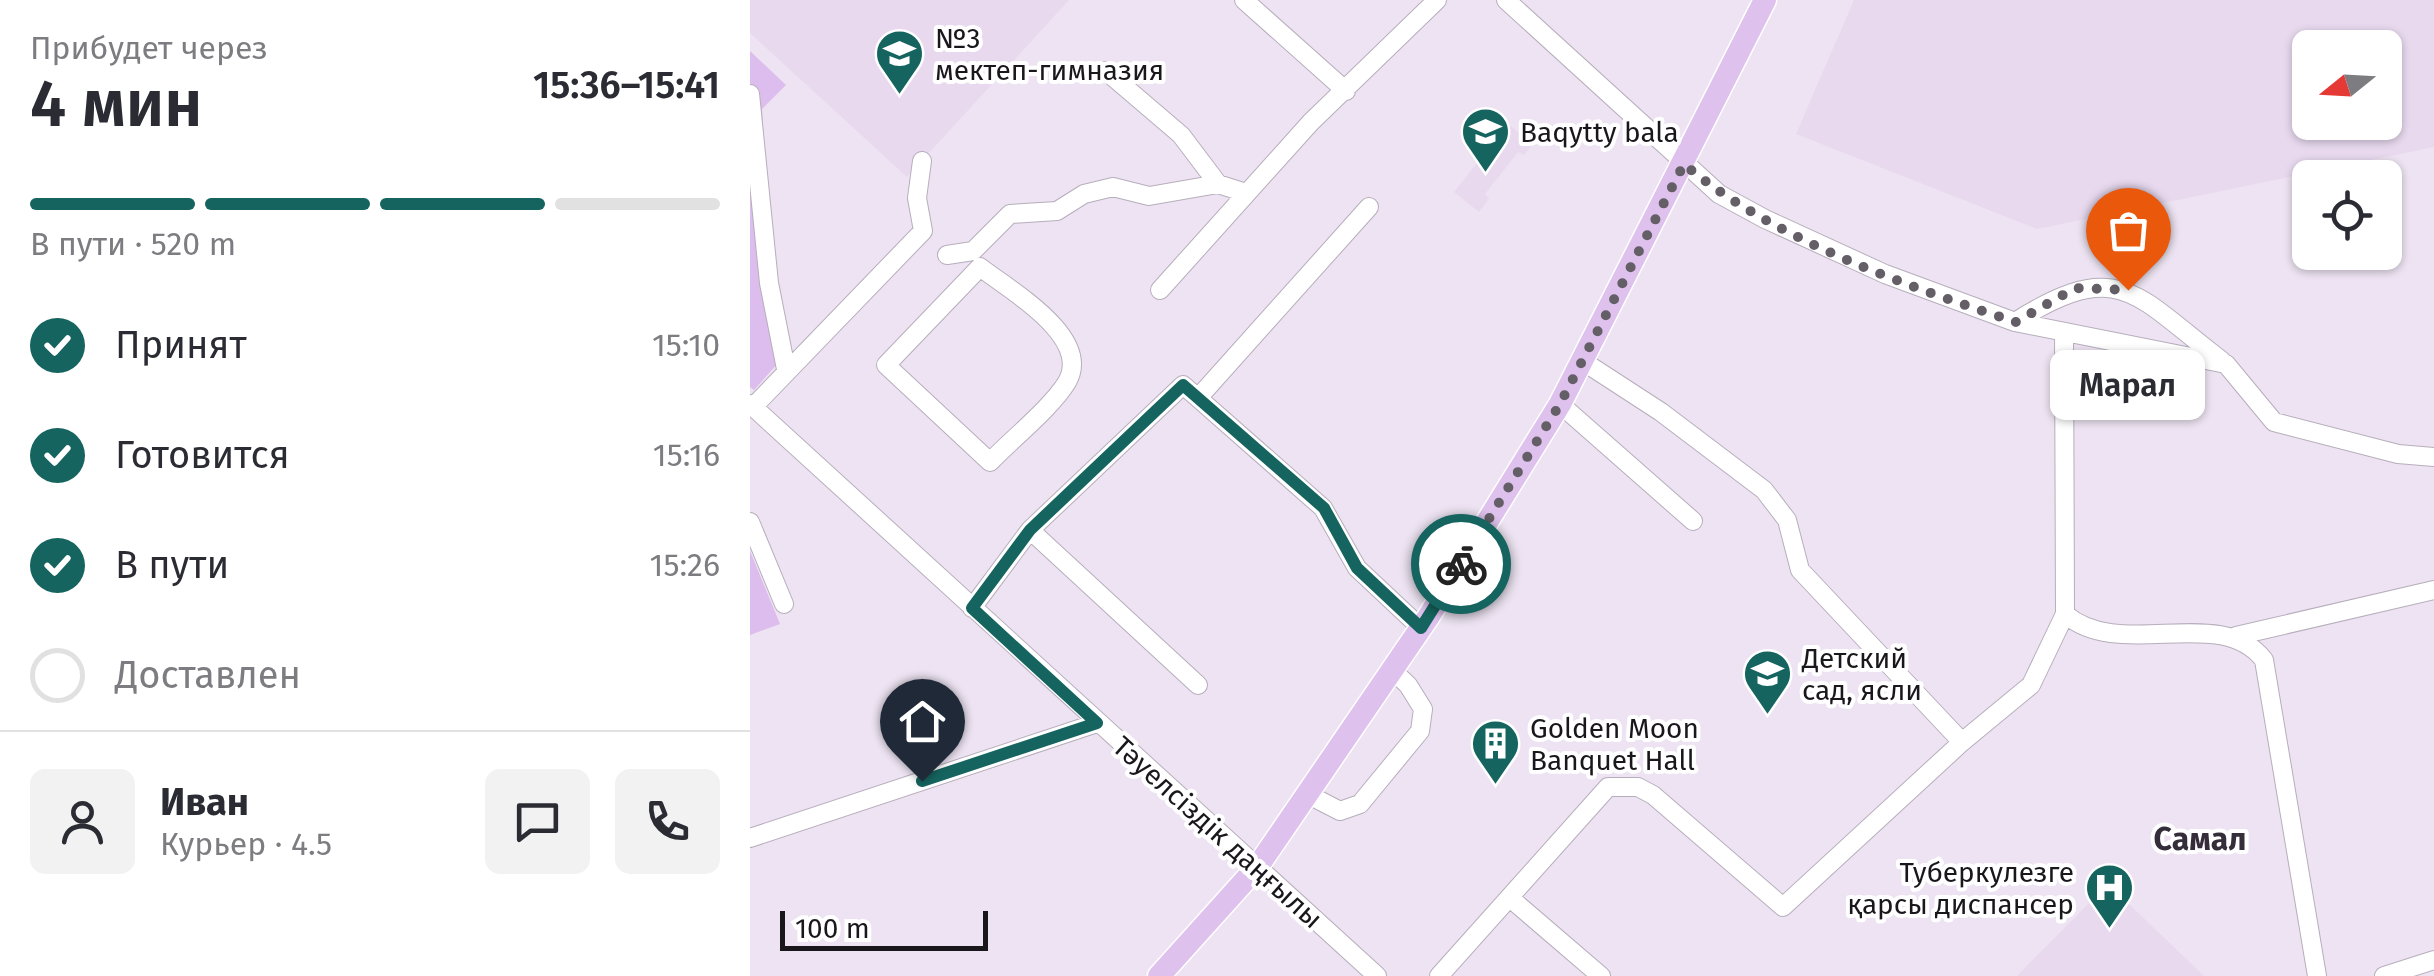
<!DOCTYPE html>
<html lang="ru">
<meta charset="utf-8">
<style>
body{margin:0;font-family:"Fira Sans",sans-serif;background:#f2f2f3;color:#2b2b33;height:100vh;display:flex;flex-direction:column;font-size:38px;white-space:nowrap}
*{box-sizing:border-box;margin:0}
p{font-size:32px;color:#7c7c81}
.icon{flex:none;width:55px;height:55px;fill:none;stroke:currentColor;stroke-width:2;stroke-linecap:round;stroke-linejoin:round}
.map{position:relative;flex:1;overflow:hidden}
.side{display:flex;flex-direction:column;background:#fff;width:750px}
.side>*{flex:none}
.needle{width:65px;rotate:252deg}
.tools{position:absolute;left:1542px;top:30px;display:grid;gap:20px}
.tools a{display:grid;place-items:center;width:110px;height:110px;border-radius:15px;background:#fff;box-shadow:0 2px 8px #0004;font-size:50px}
.scale{position:absolute;left:30px;bottom:25px;width:208px;box-sizing:border-box;padding-left:10px;border:5px solid #1a171c;border-top:0;font-size:28px;line-height:35px;white-space:nowrap;color:#1a171c;-webkit-text-stroke:8px #fff;paint-order:stroke}
.pin{position:absolute;display:grid;place-items:center;width:85px;height:85px;color:#fff;margin:-102px -42px;border-radius:50% 50% 50% 0;rotate:-45deg;box-shadow:0 0 10px #0007}
.pin .icon{rotate:45deg}
.courier{position:absolute;display:grid;place-items:center;width:100px;height:100px;margin:-50px;border:8px solid #16645f;border-radius:50%;background:#fff;color:#222;box-shadow:0 2px 12px #0007}
.bubble{position:absolute;height:70px;border-radius:15px;background:#fff;box-shadow:0 2px 8px #0004;font-size:32px;font-weight:600;line-height:70px;text-align:center}
.summary em{font-style:normal;font-weight:600}
.summary div{display:flex;flex-direction:column-reverse}
.summary{display:flex;align-items:center;justify-content:space-between;height:170px;padding:0 30px}
h1{font-size:65px;font-weight:600;line-height:75px}
.bar{display:grid;grid-template-columns:repeat(4,1fr);gap:15px 10px;align-content:center;height:120px;padding:0 30px}
.bar i{height:12px;border-radius:8px;background:#e1e1e2}
.bar .active{background:#16645f}
.bar p{grid-column:span 4}
.line{display:flex;align-items:center;gap:25px;padding:0 30px;border-top:2px solid #e1e1e2}
.line div{flex:1}
.round{display:grid;place-items:center;flex:none;width:105px;height:105px;border-radius:15px;background:#f2f2f3}
ol{padding:0 30px;list-style:none}
li{display:flex;align-items:center;gap:30px;height:110px}
li p{margin-inline-start:auto}
li .icon{padding:10px;border-radius:50%;background:#16645f;color:#fff;stroke-width:4}
li:last-child{color:#7c7c81}
li i{width:55px;height:55px;border:5px solid #e1e1e2;border-radius:50%}
main{display:flex;flex:1;min-height:0}
.map>svg:first-child{display:block}
.built{fill:#e8d9ef;fill-rule:evenodd}
.green{fill:#ddbcee}
.lines{fill:none;stroke-linecap:round;stroke-linejoin:round}
.minor-casing{stroke:#b7aebc;stroke-width:20}
.major-casing{stroke:#fff;stroke-width:25}
.minor{stroke:#fff;stroke-width:18}
.major{stroke:#dec1ec;stroke-width:22}
.done{stroke:#645e67;stroke-width:10;stroke-dasharray:0 18}
.route{stroke:#16645f;stroke-width:12}
.labels{text-anchor:middle;stroke-width:8;stroke-linejoin:round;paint-order:stroke}
.poi-label{font-size:28px;fill:#1a171c;stroke:#fff;text-anchor:start}
.street-label{font-size:28px;fill:#1a171c;stroke:#fff}
.quarter-label{font-size:32px;font-weight:bold;fill:#352d39;stroke:#fff}
</style>
<main>
<section class="side">
<div class="summary"><div><h1>4 мин</h1><p>Прибудет через</p></div><em>15:36–15:41</em></div>
<div class="bar"><i class="active"></i><i class="active"></i><i class="active"></i><i></i><p>В пути · 520 m</p></div>
<ol>
<li><svg class="icon" aria-label="check" viewBox="0 0 24 24"><path d="M5 12l5 5 9-10"/></svg>Принят<p>15:10</p></li>
<li><svg class="icon" aria-label="check" viewBox="0 0 24 24"><path d="M5 12l5 5 9-10"/></svg>Готовится<p>15:16</p></li>
<li><svg class="icon" aria-label="check" viewBox="0 0 24 24"><path d="M5 12l5 5 9-10"/></svg>В пути<p>15:26</p></li>
<li><i></i>Доставлен</li>
</ol>
<div class="line" style="height:180px"><a class="round"><svg class="icon" aria-label="person" viewBox="0 0 24 24"><circle cx="12" cy="8" r="4"/><path d="M4 21q1-7 8-7t8 7"/></svg></a><div><b>Иван</b><p>Курьер · 4.5</p></div><a class="round"><svg class="icon" aria-label="chat" viewBox="0 0 24 24"><path d="M4 5h16v11H9l-5 4z"/></svg></a><a class="round"><svg class="icon" aria-label="phone" viewBox="0 0 24 24"><path d="M5 4h4l2 5-3 2q2 4 5 5l2-3 5 2v4C11 20 4 13 5 4z"/></svg></a></div>
</section>
<div class="map">
<svg width="1684" height="976" viewBox="0 0 1684 976">
<rect width="100%" height="100%" fill="#ede3f2"/>
<!-- built -->
<path class="built" d="M0,0h319l-162,177 -157,-144z
M1104,0h580v147l-397,82 -241,-95zM1560,48h75v74h-75z
M758,124l25,20 -9,11 -6,-3 -33,42 4,5 -10,13 -25,-20z
M1358,884l96,92h-187z"/>
<!-- green -->
<path class="green" d="M0,51l36,34 -24,24 16,254 -24,27 -4,-3z
M0,551l30,73 -30,11z"/>
<g class="lines">
<defs>
<path id="minor" d="M494,0l102,91
M756,0l213,194 46,25 120,55 130,48 211,42 48,58 124,32 36,3
M356,71l75,64 37,49
M0,94l19,189 17,86
M619,207l-171,191 125,110 34,60 64,60
M197,255l26,-4 37,-37 47,-3 27,-17 29,-7 36,9 69,-12 28,9
M230,267c29,23 113,70 87,115 -15,25 -55,57 -77,80l-104,-97z
M410,290l151,-168 126,-122
M1265,322c105,-67 121,-26 207,39
M831,360l80,52 103,78 23,30 13,50 162,172
M448,398l-15,-13 -153,145 168,155
M0,404l627,572
M810,404l133,117
M3,407l170,-176 -6,-33 5,-37
M0,522l34,82
M222,608l58,-78
M1315,614c55,48 155,-11 199,46l53,316
M1486,636l198,-46
M557,794l33,17 20,-7 60,-73 3,-22 -15,-24 -16,-15
M0,838l347,-115
M760,898l91,78
M689,976l169,-189h30l15,8 130,112 179,-165 69,-57 34,-71 -1,-282
M1634,976l50,-16"/>
<path id="major" d="M409,976l99,-110 171,-250 131,-212 205,-404"/>
</defs>
<!-- minor casing -->
<use href="#minor" class="minor-casing"/>
<!-- major casing -->
<use href="#major" class="major-casing"/>
<!-- minor -->
<use href="#minor" class="minor"/>
<!-- major -->
<use href="#major" class="major"/>
</g>
<g class="lines">
<!-- done -->
<path class="done" d="M711,564l99,-160 124,-240c88,75 222,122 332,158l59,-34 53,2"/>
<!-- route -->
<path class="route" d="M172,781l175,-58 -125,-115 58,-78 153,-145 141,123 33,60 64,60 40,-64"/>
</g>
<!-- icons -->
<defs>
<symbol id="school-pin" viewBox="-11 -11 22 30"><path d="M0 17L-7.5 6A9.5 9.5 0 1 1 7.5 6Z" fill="#16645f" stroke="#fff"/><path d="M0-5L7-2L0 1L-7-2ZM-4 1L0 2.5L4 1V4Q0 6-4 4Z" fill="#fff"/></symbol>
<symbol id="building-pin" viewBox="-11 -11 22 30"><path d="M0 17L-7.5 6A9.5 9.5 0 1 1 7.5 6Z" fill="#16645f" stroke="#fff"/><path d="M-4-6H4V6H1V3H-1V6H-4ZM-2.5-4.3h1.7v1.8h-1.7ZM.8-4.3h1.7v1.8H.8ZM-2.5-1h1.7V.8h-1.7ZM.8-1h1.7V.8H.8Z" fill="#fff"/></symbol>
<symbol id="hospital-pin" viewBox="-11 -11 22 30"><path d="M0 17L-7.5 6A9.5 9.5 0 1 1 7.5 6Z" fill="#16645f" stroke="#fff"/><path d="M-5-5h3v3.5h4V-5h3V5h-3V1.5h-4V5h-3Z" fill="#fff"/></symbol>
</defs>
<g fill-rule="evenodd">
<use href="#school-pin" x="122" y="26" width="55" height="75"/>
<use href="#school-pin" x="708" y="104" width="55" height="75"/>
<use href="#school-pin" x="990" y="646" width="55" height="75"/>
<use href="#building-pin" x="718" y="716" width="55" height="75"/>
<use href="#hospital-pin" x="1332" y="860" width="55" height="75"/>
</g>
<g class="labels">
<!-- poi labels -->
<g class="poi-label">
<text x="185" y="48">№3<tspan x="185" dy="32">мектеп-гимназия</tspan></text>
<text x="770" y="142">Baqytty bala</text>
<text x="1052" y="668">Детский<tspan x="1052" dy="32">сад, ясли</tspan></text>
<text x="780" y="738">Golden Moon<tspan x="780" dy="32">Banquet Hall</tspan></text>
<text x="1324" y="882" text-anchor="end">Туберкулезге<tspan x="1324" dy="32">қарсы диспансер</tspan></text>
</g>
<!-- street labels -->
<g class="street-label">
<text transform="translate(468 832) rotate(42)" y="10">Тәуелсіздік даңғылы</text>
</g>
<!-- quarter labels -->
<g class="quarter-label">
<text x="1450" y="850">Самал</text>
</g>
</g>
</svg>
<div class="tools">
<a><svg class="needle" viewBox="-14 -14 28 28"><path d="M0-13l5 13h-10z" fill="#e53935"/><path d="M0 13l5-13h-10z" fill="#7c7c81"/></svg></a>
<a><svg class="icon" aria-label="locate" viewBox="0 0 24 24"><circle cx="12" cy="12" r="6"/><path d="M12 2v4M12 18v4M2 12h4M18 12h4"/></svg></a>
</div>
<div class="scale">100 m</div>
<div class="pin" style="left:1378px;top:290px;background:#ea580c"><svg class="icon" aria-label="bag" viewBox="0 0 24 24"><path d="M5 8h14l-1 12H6zM9 8a3 3 0 0 1 6 0"/></svg></div>
<div class="pin" style="left:172px;top:781px;background:#1f2937"><svg class="icon" aria-label="home" viewBox="0 0 24 24"><path d="M3 11l9-7 9 7M6 9v11h12V9"/></svg></div>
<div class="courier" style="left:711px;top:564px"><svg class="icon" aria-label="bike" viewBox="0 0 24 24"><circle cx="6" cy="16" r="4"/><circle cx="18" cy="16" r="4"/><path d="M6 16l4-8h5l3 8M10 8l3 8H6M13 5h3"/></svg></div>
<div class="bubble" style="left:1300px;top:350px;width:155px">Марал</div>
</div>
</main>
